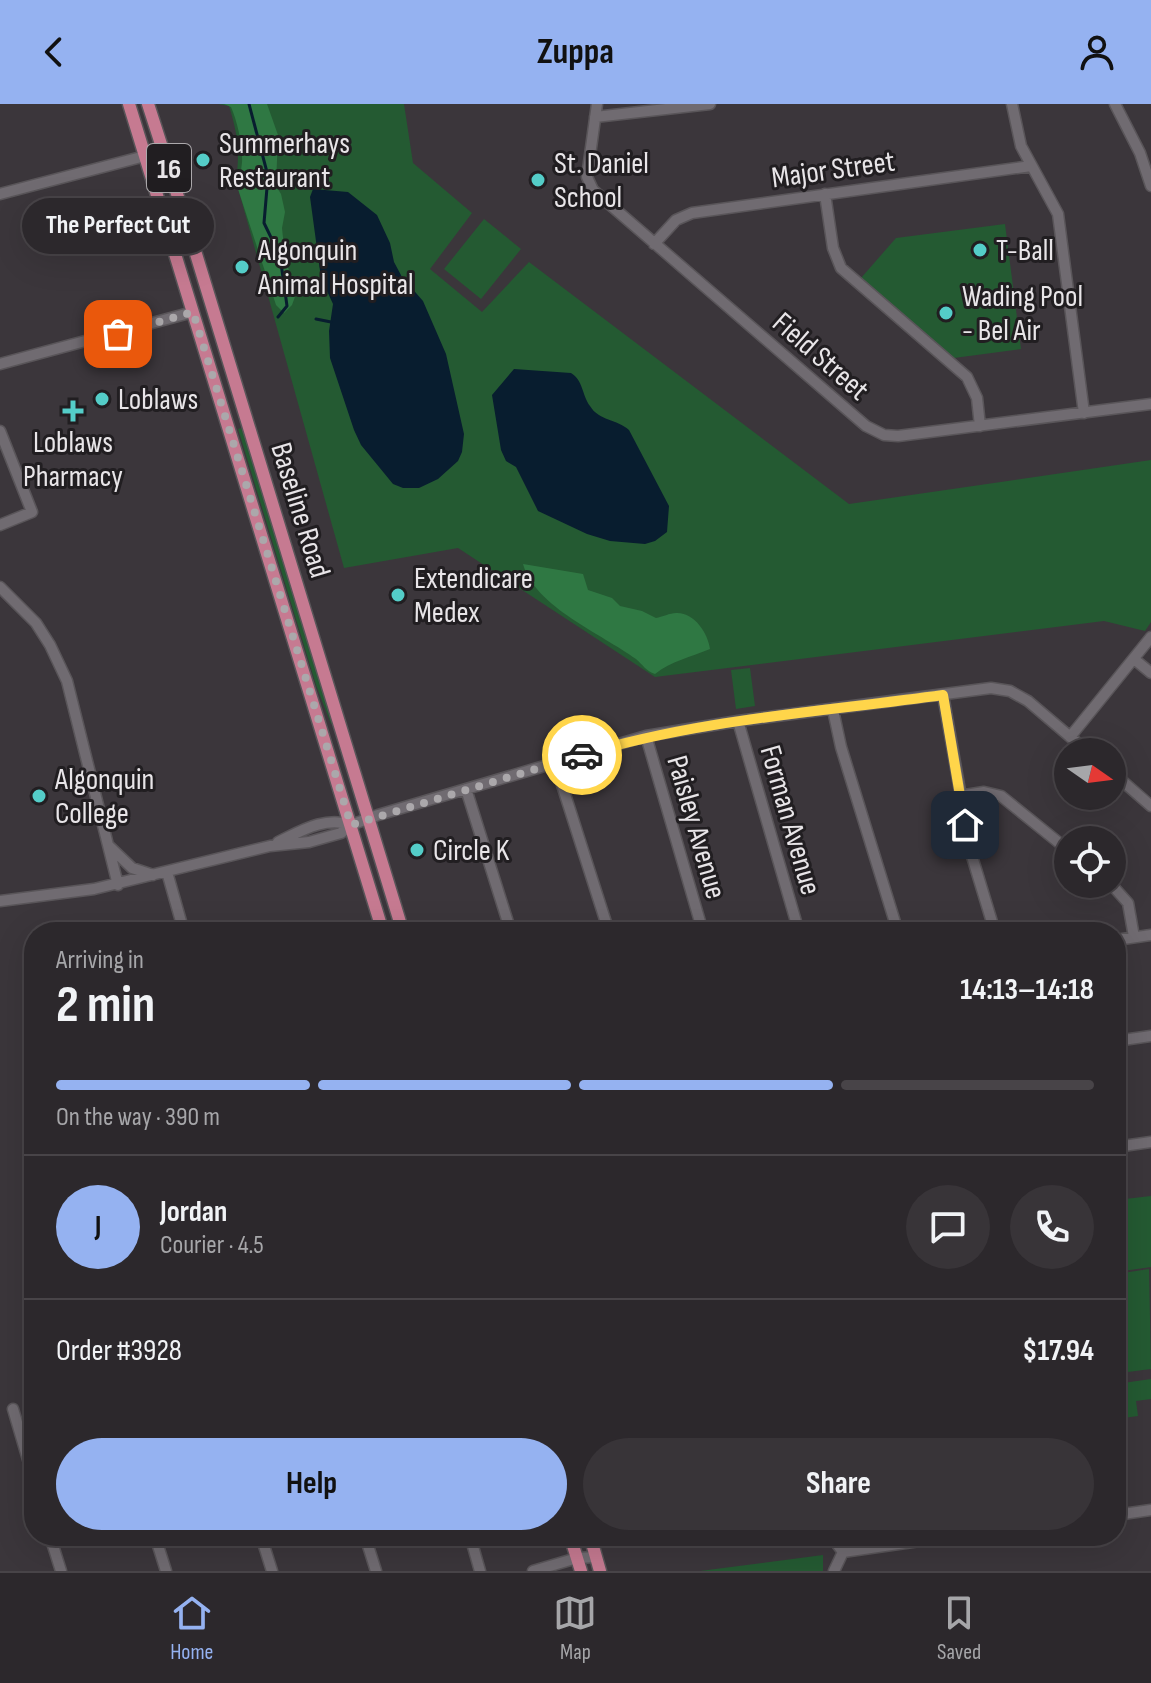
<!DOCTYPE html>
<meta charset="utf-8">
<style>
body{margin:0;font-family:"Sofia Sans Condensed",sans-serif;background:#383438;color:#f1f3f6;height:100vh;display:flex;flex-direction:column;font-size:30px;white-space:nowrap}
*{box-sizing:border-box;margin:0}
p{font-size:26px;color:#a6a6a9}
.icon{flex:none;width:44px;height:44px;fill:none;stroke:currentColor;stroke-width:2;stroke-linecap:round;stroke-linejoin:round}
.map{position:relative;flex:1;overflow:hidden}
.sheet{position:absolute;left:24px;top:818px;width:1102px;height:624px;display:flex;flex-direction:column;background:#2c282c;border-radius:32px;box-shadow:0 8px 32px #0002,0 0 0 2px #484448}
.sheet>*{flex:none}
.needle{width:52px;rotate:104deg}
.fabs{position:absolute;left:1054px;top:634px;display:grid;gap:16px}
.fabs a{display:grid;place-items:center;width:72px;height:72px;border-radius:50%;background:#2c282c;box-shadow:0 8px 32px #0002,0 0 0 2px #484448;font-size:40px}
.pin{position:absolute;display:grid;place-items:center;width:68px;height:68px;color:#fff;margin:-34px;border-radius:16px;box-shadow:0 4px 12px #0006}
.courier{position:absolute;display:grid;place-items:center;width:80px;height:80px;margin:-40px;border:6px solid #ffd54a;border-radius:50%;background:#fff;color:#222;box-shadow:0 2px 10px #0007}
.bubble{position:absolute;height:56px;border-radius:28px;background:#2c282c;box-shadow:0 8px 32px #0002,0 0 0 2px #484448;font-size:26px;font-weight:700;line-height:56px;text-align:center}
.overview em{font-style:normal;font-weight:700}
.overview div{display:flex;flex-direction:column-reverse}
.overview{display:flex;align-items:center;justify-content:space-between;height:136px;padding:0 32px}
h1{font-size:52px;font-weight:700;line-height:60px}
.bar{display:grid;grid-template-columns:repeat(4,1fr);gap:12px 8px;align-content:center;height:96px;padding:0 32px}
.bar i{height:10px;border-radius:6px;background:#484448}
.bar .selected{background:#95b2f1}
.bar p{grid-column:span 4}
.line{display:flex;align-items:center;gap:20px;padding:0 32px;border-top:2px solid #484448}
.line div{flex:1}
.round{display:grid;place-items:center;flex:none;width:84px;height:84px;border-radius:42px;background:#383438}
.action{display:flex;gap:16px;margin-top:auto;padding:16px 32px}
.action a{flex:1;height:92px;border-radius:48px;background:#95b2f1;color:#111;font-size:32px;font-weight:700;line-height:92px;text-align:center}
.action a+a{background:#383438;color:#f1f3f6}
header{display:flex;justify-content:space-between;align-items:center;height:104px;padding:0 32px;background:#95b2f1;color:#111;font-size:36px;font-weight:700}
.menu{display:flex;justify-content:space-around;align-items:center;height:112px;border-top:2px solid #484448;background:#2c282c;font-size:22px;color:#a6a6a9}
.menu a{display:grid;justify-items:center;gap:4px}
.menu .selected{color:#95b2f1}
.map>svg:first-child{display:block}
.green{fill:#245a32}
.forest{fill:#2f7843}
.water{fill:#081d2f}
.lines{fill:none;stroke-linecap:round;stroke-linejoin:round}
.stream{stroke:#081d2f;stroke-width:3}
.minor-casing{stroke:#595559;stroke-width:13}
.major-casing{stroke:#595559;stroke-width:15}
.minor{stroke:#706b71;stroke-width:10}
.major{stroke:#c67a91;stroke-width:12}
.done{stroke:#aba8ab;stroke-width:8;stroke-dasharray:0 14.4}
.route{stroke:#ffd54a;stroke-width:10}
.poi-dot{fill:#54cdc8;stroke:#211e21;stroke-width:3}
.labels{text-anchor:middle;stroke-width:6;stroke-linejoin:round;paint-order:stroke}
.shield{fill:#211e21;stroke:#aca9ac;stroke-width:2}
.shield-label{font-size:28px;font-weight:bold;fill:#e8e5e8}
.poi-label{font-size:30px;fill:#e8e5e8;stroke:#211e21;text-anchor:start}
.street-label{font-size:30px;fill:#e8e5e8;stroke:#211e21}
</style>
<header><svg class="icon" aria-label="back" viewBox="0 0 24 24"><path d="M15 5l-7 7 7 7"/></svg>Zuppa<svg class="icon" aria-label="person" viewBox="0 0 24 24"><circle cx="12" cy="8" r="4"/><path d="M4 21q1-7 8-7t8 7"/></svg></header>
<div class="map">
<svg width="1151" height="1467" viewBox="0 0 1151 1467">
<rect width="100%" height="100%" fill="#3b363b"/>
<!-- green -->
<path class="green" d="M218,0h186l9,59 59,50 -42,56 52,43 47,-50 320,242 302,-44v162l-6,9 -41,-10 -449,56 -197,-129 -114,20 -108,-387c4,-30 2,-46 -7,-75z
M484,115l37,30 -40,50 -37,-30z
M1005,120l16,125 -67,9 -93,-80 35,-40z
M241,324l7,15 85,280 -2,1 -15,-39 -78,-256z
M750,564l5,38 -19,3 -5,-39z
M1151,1092v71l-35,5v-72z
M1149,1165l2,100 -31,4 -4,-32v-67z
M1151,1275v20l-15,2 2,15 -22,3v-35z
M823,1451v16h-123z"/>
<!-- forest -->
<path class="forest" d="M224,0h43l11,31 -2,51 5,8 4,18 -3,16 3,29 11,37 -4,11 -8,8 -8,-8 -38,-116c1,-9 5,-26 4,-32 0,-15 -5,-36 -11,-50z
M523,460l60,10 5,16 24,8 8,8 22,5 14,7c6,-1 14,-5 20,-5 18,-1 32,20 34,36 -19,8 -39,12 -55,25 -9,-3 -12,-9 -19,-15 -34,-25 -101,-52 -113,-95z"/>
<!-- water -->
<path class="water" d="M313,85l35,3 29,23 13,28 4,19 8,15 21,24 23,53 18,80 -2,18 -4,9 -20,18 -19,9h-16l-10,-4 -32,-39 -7,-15 -24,-72 -1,-27 4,-27 -12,-26 -11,-81z
M514,265l57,4c12,7 11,22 19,33 9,15 27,13 39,24l40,76 -2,26 -12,9 -10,3 -35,-3 -23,-7 -49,-23 -22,-44 -10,-6 -5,-11 -9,-55z"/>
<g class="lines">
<!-- stream -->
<path class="stream" d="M249,0l19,72 -4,47 16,33 7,50 -9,11
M316,215l15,3"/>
<defs>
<path id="minor" d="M597,0l-10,73 6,13 273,236 18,9 14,1 253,-32
M1012,0l9,42 37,68 26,199
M1115,0l25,49 11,33
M595,13l115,-13
M0,90l145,-38
M825,90l8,54 8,20 126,109 10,21 3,28
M654,140l22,-24 16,-7 339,-47
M0,260l193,-52
M0,327l32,81 -32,13
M0,483l36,36 14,22 17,36 51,204
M1134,555l17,14
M943,591l28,158 24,79
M833,606l8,37 57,185
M738,617l61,211
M646,632l57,196
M1070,633l81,-100
M555,659l54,169
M1112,668l39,34
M466,685l45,143
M959,692l25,-4 17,4 67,54
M278,738c23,-11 47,-26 73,-17
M110,743l22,21 21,7
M167,768l17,60
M1111,780l17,19 6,34
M0,797l94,-12 176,-43 39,-4 32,-9 10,-8 27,-10 268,-79 92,-15 253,-33 19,3 18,10 60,51
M1116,836l35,-5
M1116,937l35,-5
M1116,1043l35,-5
M13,1305l21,71
M1116,1411l35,-5
M50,1432l11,35
M155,1432l11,35
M261,1432l11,35
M365,1432l11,35
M470,1432l10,35
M831,1432l12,16
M843,1448l111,-16
M533,1467l44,-13 19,-1
M834,1467l9,-19"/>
<path id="major" d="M129,0l254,828
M148,0l41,127 214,701
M570,1432l11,35
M590,1432l10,35"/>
</defs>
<!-- minor casing -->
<use href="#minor" class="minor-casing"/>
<!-- major casing -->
<use href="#major" class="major-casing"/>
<!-- minor -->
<use href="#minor" class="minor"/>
<!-- major -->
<use href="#major" class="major"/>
</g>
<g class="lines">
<!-- done -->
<path class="done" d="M118,230l75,-22 158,513 231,-70"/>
<!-- route -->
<path class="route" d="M582,651c117,-36 240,-43 361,-60l22,130"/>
</g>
<!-- markers -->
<g class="poi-dot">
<circle cx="203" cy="56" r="8"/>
<circle cx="538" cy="76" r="8"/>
<circle cx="980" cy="146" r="8"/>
<circle cx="242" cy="163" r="8"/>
<circle cx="946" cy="209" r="8"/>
<circle cx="102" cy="295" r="8"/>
<path d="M69 295h8v8h8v8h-8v8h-8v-8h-8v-8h8z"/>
<circle cx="398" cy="491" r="8"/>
<circle cx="39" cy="692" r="8"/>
<circle cx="417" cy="746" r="8"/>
</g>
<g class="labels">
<!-- shield labels -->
<rect class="shield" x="147" y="40" width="44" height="48" rx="6"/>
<g class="shield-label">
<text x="169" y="74">16</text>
</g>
<!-- poi labels -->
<g class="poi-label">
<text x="219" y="49">Summerhays<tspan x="219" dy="34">Restaurant</tspan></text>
<text x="554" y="69">St. Daniel<tspan x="554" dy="34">School</tspan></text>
<text x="258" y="156">Algonquin<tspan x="258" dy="34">Animal Hospital</tspan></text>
<text x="996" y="156">T-Ball</text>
<text x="962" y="202">Wading Pool<tspan x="962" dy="34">- Bel Air</tspan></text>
<text x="118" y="305">Loblaws</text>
<text x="73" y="348" text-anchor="middle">Loblaws<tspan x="73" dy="34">Pharmacy</tspan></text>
<text x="414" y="484">Extendicare<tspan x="414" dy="34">Medex</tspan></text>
<text x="55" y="685">Algonquin<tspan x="55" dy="34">College</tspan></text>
<text x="433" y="756">Circle K</text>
</g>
<!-- street labels -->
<g class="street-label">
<text transform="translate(833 65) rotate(-8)" y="10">Major Street</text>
<text transform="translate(821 252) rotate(41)" y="10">Field Street</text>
<text transform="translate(301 406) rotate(73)" y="10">Baseline Road</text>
<text transform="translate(791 716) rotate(74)" y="10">Forman Avenue</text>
<text transform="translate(697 723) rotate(74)" y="10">Paisley Avenue</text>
</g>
</g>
</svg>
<div class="fabs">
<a><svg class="needle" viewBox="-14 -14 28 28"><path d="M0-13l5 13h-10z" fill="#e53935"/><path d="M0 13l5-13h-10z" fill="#a6a6a9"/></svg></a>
<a><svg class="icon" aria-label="locate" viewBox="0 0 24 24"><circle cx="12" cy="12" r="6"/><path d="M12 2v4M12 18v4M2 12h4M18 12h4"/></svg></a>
</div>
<div class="pin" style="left:118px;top:230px;background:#ea580c"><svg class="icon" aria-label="bag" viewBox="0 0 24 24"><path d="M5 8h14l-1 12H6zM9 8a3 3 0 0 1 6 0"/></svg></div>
<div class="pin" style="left:965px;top:721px;background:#1f2937"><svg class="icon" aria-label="home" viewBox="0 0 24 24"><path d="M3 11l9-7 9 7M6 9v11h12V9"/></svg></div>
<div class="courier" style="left:582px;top:651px"><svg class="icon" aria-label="car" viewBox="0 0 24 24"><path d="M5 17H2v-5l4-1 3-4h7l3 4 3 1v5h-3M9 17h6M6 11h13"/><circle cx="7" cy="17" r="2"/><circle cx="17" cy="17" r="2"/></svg></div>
<div class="bubble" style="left:22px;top:94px;width:192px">The Perfect Cut</div>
<section class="sheet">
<div class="overview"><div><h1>2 min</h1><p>Arriving in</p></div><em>14:13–14:18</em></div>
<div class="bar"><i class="selected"></i><i class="selected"></i><i class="selected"></i><i></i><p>On the way · 390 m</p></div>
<div class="line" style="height:144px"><b class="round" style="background:#95b2f1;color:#111">J</b><div><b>Jordan</b><p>Courier · 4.5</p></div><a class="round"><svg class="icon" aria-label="chat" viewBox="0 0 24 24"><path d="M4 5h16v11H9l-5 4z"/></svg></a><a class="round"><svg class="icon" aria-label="phone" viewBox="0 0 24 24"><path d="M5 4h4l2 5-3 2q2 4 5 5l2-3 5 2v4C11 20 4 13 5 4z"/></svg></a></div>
<div class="line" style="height:104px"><div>Order #3928</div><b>$17.94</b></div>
<div class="action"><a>Help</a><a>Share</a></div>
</section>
</div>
<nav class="menu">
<a class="selected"><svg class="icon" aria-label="home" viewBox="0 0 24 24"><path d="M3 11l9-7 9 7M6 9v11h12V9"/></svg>Home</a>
<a><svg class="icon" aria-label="map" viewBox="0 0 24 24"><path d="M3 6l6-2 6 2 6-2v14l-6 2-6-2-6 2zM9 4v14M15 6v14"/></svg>Map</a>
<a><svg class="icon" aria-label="saved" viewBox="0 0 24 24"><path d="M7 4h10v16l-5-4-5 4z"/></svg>Saved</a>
</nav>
